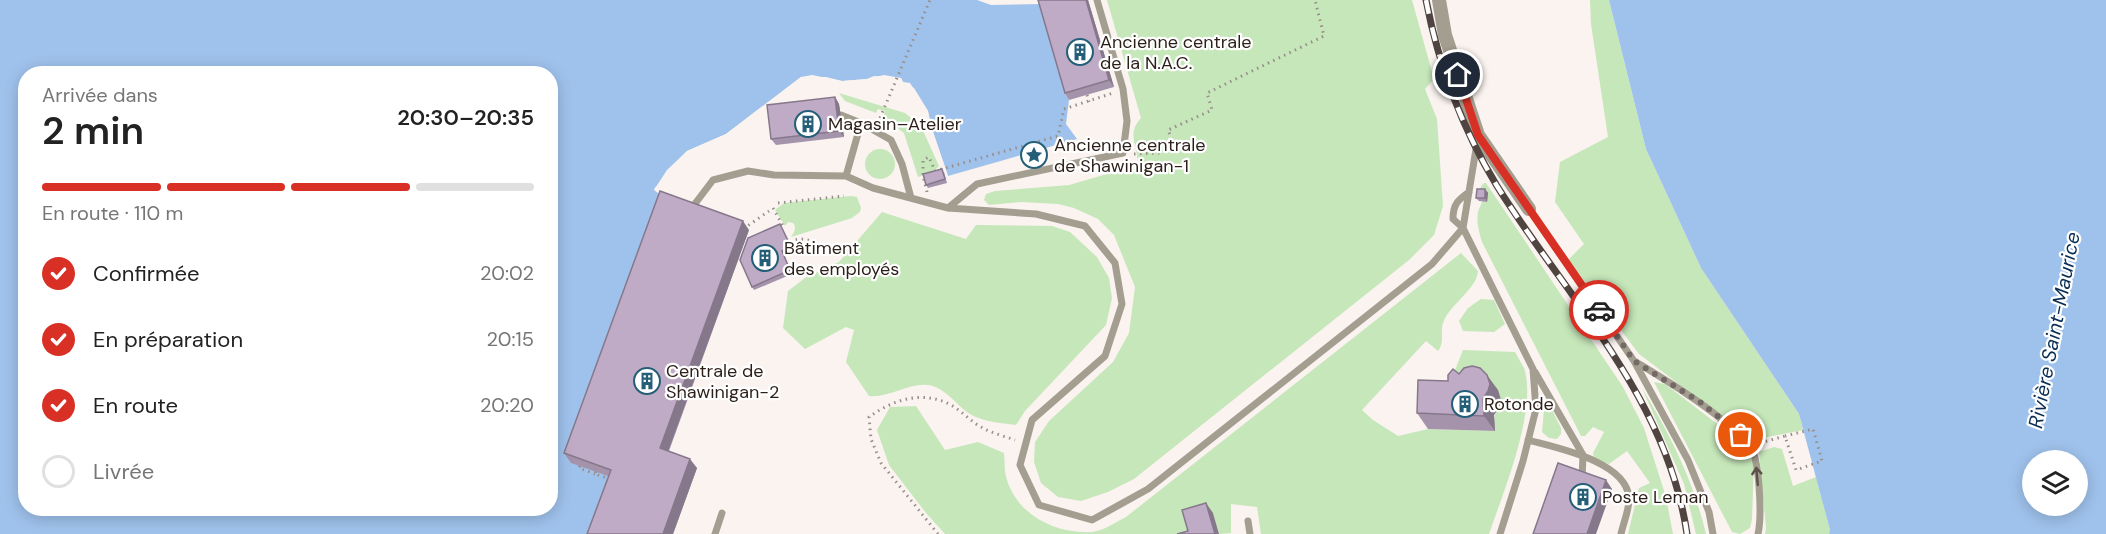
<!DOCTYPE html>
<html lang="fr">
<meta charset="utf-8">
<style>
body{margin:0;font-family:"DM Sans",sans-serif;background:#f6f6f6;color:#222;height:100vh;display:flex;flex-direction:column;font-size:22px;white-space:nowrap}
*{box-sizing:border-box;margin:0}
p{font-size:20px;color:#767676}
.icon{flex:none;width:33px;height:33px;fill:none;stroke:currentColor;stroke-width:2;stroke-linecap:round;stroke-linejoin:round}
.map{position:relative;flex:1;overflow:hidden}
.details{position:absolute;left:18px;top:66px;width:540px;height:450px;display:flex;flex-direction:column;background:#fff;border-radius:24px;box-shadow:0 3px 15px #0003}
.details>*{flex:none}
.fabs{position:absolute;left:2022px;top:450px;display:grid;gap:12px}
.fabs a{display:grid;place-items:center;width:66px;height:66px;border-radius:50%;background:#fff;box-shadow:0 3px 15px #0003;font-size:30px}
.pin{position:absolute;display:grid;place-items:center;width:51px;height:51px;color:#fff;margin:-26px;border:3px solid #fff;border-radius:50%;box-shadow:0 2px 6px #0007}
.courier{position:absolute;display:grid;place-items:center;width:60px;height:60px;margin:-30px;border:4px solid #d93025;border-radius:50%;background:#fff;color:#222;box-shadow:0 2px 8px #0007}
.headline em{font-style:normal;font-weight:600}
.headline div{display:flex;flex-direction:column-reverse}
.headline{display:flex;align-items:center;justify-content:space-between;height:102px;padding:0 24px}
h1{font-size:39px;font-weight:600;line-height:45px}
.bar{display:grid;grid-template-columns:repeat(4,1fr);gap:9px 6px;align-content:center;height:72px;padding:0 24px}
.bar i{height:8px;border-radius:4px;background:#e0e0e0}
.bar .active{background:#d93025}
.bar p{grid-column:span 4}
ol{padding:0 24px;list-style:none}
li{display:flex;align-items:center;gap:18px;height:66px}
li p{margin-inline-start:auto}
li .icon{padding:6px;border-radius:50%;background:#d93025;color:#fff;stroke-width:4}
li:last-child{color:#767676}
li i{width:33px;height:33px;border:3px solid #e0e0e0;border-radius:50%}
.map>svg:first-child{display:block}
.green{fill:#c6e7ba}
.water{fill:#9fc2ec;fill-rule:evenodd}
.pier{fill:#faf3f0}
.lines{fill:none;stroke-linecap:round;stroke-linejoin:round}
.path{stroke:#978e8a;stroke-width:3;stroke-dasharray:1.5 4.5;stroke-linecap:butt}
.service{stroke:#a49e91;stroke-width:7}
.minor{stroke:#a49e91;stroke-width:14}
.rail-casing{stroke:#504440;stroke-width:7}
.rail{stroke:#fff;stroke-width:4.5;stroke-dasharray:14;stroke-linecap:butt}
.wall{fill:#a593ab}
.shaded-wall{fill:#86788b}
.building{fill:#c0abc7;stroke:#86788b;stroke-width:1.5}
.oneway{stroke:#5c524a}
.done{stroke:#746965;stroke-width:6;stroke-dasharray:0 10.8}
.route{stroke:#d93025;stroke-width:8}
.labels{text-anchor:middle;stroke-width:4.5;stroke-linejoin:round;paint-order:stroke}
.poi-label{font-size:18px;fill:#2c1f1a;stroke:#fff;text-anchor:start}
.water-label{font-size:20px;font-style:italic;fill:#082e54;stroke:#fff}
</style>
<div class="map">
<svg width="2106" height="534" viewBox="0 0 2106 534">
<rect width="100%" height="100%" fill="#faf3f0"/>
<!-- green -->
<path class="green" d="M1107,0h305l22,79 -9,10 12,30 6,87 -9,29 -25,25 -275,219 -26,13 -27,9 -23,-4 -17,-14 -7,-21 1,-20 14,-21 64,-59 16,-29 6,-46 -21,-52 -16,-16 -24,-11 -16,-4 -37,-2 -32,3 -5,-5 2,-6 9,-3 74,-6 69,-20c0,-19 -12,-31 3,-47z
M1590,0h19l37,149 55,119 98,146 4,16 -50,10 -114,-86 -71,-94 16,-16 -29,-42 5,-40 48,-25 -17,-113z
M839,93l66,20 16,13 18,40 -6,6 -15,5 -14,-44 -21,-16 2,-6 -7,-2 -2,4 -31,-12z
M865 164a15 15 0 1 1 30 0a15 15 0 1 1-30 0Z
M1484,183h2l137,204 21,41 22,69 7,37h-45l11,-46 11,-5 -23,-32 -18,13 -15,-6 -1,-5 11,-21 -11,-5 -8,9h-4l-99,-194c-3,-10 -6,-20 -4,-30 1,-4 3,-7 4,-10 0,-9 -6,-11 2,-19z
M851,196l6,1 4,11 -1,4 -8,6 -61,19c3,-5 6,-9 2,-14l-5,-1 -3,4 -10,-16 9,-7z
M882,212l84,27 10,-14 76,1 18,6 27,25 12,21 3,20 -6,27 -81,86 -9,14c-15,-2 -33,-3 -46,-11 -13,-8 -25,-27 -42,-29 -20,-2 -38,13 -59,11l-23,-34 8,-32 -8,-3 -41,22 -22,-21 5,-37 17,-13 34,-16z
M1461,253l17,18c-1,18 -29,34 -35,52 -3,10 2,19 -5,28l-12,-10 -64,69 11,10 25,16 30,-7 67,2c0,-4 -1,-12 0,-16 1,-11 8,-8 3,-25l-43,-8v-12l8,-20 52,2c3,5 6,11 9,16 14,41 -21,125 -35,166h-228l-4,-27 -26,-3v29l-12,1 -6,-21 -21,21h-247l-19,-21 -37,-48 -12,-35 13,-23 26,-1 29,44 33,-8 26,11c1,8 0,16 2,24 10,37 48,57 86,55 11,-1 24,-10 34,-15z
M1481,299l13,1 11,24 -11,8 -31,-1 -4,-10 9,-13z
M1654,382l11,2 81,62 8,15 -2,58 -2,9 -10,6 -8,-2z
M1642,388c29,48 51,92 64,146h-10l-12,-50z
M1550,406l11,22v6l-4,5 -8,-1 -7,-6 2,-22z
M1774,447l8,2 11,37 23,-9 14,53 -1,4h-64l1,-6 -7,-76z"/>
<!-- water -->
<path class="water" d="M0,0h977l14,5 51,-1 27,96 -3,24 11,15 -129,37 -17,-50 -3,-15 -14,-23 -11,-6 -2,-4 -27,-2 -7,3 -25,2 -16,-4h-25l-75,57 -39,17 -33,38 13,11 -50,279 -20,55h-597zM26,74h524v434h-524z
M1609,0h497v534h-277l1,-4 -31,-116 -98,-146 -55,-119zM2032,460h46v46h-46z"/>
<!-- pier -->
<path class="pier" d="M812,75l30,6 25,-2 17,-4 17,3 2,4 7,1 18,28 3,15 17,50 -5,-6 -15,-43 -3,-15 -17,-26 -6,-1 -3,-4 -15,-3 -17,4 -25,2 -30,-6 -10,1 -74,57 -40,18 -19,18 -11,17 10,8 -1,3 -13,-10 13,-20 20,-19 39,-17 75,-57z"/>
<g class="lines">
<!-- path -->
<path class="path" d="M1087,95l2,7
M880,118l50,-118
M1134,154l26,-1 14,-8 -6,-15 44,-20 -5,-17 117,-57 -9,-36
M927,192l-4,-16v-16l6,-3 6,14 123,-35 6,-27 49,-16
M778,203l66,-7
M773,208l10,18
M743,226l3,1 23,-16
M790,242c9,-5 18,-2 27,0
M1760,443l25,-7 11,34 26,-9 -9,-32 -28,7
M580,466l-1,2 16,6
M596,471l-1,3 15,5
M938,534l-57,-71 -10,-24 -2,-22c25,-18 54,-27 82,-12 11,6 19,16 30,22 10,6 23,9 34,13"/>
<!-- service -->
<path class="service" d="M841,115l20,8
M846,176l15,-53 30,17 11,24 9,34
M1469,192c-11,8 -16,12 -16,27l10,9 70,141 3,40 -13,52 -23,73
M948,208l29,-24 146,-31 4,-32 -4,-32 -26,-89
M691,209l22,-29 35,-9 26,4 72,1 27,12 75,20 88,6 49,12 30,37 7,41 -17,52 -73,64 -12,45 19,40 53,15 56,-31 284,-225 31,-36 15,-91
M1529,209l105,152 54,99 21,52 4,22
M1636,362c31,19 61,37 89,60 8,7 17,13 24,21 11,15 13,73 9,91
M1535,372l48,83 -1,24
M1528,440c29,8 97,21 101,57 1,11 -6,27 -8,37
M1248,521l2,13
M715,534l7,-21"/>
<!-- minor -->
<path class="minor" d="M1439,0l6,35 33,100 51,74"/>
<defs>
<path id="rail" d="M1426,0c13,67 36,128 71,186 70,112 170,211 190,348"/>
</defs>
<!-- rail casing -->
<use href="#rail" class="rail-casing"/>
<!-- rail -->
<use href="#rail" class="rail"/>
</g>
<!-- wall -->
<path class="wall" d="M1038,0h50l26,87 -45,13 -4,-7z
M835,97l4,7 5,33 -68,8 -5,-6z
M944,172l3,11 -19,5 -2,-3z
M1485,189l3,4 -1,9 -8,-1 -3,-3z
M780,224l13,27 -9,4 8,19 -38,16 -2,-3z
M749,230l-80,221 28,17 -24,66h-86l21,-58 -37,-13 -7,-10z
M1459,374l39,16 3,10 -2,7 -5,8 1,16 -67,-2 -11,-16 31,-32z"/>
<!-- shaded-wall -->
<path class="shaded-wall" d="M1086,0h2l26,87 -5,-7z
M835,97l4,7 5,33 -5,-6z
M1485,189l3,4 -1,9 -2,-4z
M743,221l6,9 -83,227 -6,-9z
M1487,375l11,15 3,10 -2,7 -5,8 1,16 -11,-15 -1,-17z
M690,459l7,9 -24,66h-10z
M1606,480l6,9 -16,45h-9z
M1206,503l7,10 6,21h-4z"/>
<!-- building -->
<path class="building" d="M1038,0h48l23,80 -44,13z
M835,97l4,34 -68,8 -4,-34z
M942,169l3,10 -19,6 -3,-11z
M1477,189h8v9h-9z
M660,191l83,30 -83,227 30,11 -27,75h-76l24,-64 -47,-17z
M780,224l11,23 -9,4 8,19 -38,17 -12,-27 8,-22z
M1472,366l8,2 7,7 3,9 -2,7 -5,8 1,17 -67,-3 1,-33 30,1v-6l5,-6 6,5 5,-6z
M1558,463l48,17 -19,54h-54z
M1206,503l9,31h-38l11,-3 -6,-21z"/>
<!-- one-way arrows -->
<defs><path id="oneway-shaft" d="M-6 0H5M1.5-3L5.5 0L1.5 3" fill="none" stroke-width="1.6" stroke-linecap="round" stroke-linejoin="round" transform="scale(1.5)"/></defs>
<use class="oneway" href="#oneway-shaft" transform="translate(1757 476) rotate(-95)"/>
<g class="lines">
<!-- done -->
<path class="done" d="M1599,310l35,51 66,41 41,33"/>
<!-- route -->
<path class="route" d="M1458,75l20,60 121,175"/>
</g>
<!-- icons -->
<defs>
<symbol id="building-ring" viewBox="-11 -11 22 22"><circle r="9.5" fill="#fff" stroke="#245f77" stroke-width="1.5"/><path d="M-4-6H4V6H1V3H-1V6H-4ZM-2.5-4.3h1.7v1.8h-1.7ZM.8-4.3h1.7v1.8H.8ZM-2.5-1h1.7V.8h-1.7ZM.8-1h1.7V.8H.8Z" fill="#245f77"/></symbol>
<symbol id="sight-ring" viewBox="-11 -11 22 22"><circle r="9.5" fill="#fff" stroke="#245f77" stroke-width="1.5"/><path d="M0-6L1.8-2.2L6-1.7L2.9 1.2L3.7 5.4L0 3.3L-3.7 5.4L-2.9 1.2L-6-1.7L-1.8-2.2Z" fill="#245f77"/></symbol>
</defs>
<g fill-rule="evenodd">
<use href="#building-ring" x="1065" y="37" width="30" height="30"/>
<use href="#building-ring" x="793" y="109" width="30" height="30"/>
<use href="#sight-ring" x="1019" y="140" width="30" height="30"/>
<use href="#building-ring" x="750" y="243" width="30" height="30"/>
<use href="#building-ring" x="632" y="366" width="30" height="30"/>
<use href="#building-ring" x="1450" y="389" width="30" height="30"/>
<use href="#building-ring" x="1568" y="482" width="30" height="30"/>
</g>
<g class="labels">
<!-- poi labels -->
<g class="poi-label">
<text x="1100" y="48">Ancienne centrale<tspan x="1100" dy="21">de la N.A.C.</tspan></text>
<text x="828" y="130">Magasin–Atelier</text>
<text x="1054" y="151">Ancienne centrale<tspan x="1054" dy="21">de Shawinigan-1</tspan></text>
<text x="784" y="254">Bâtiment<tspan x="784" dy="21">des employés</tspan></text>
<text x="666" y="377">Centrale de<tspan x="666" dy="21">Shawinigan-2</tspan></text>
<text x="1484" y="410">Rotonde</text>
<text x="1602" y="503">Poste Leman</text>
</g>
<!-- water labels -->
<g class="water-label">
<text transform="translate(2054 330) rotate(-79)" y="7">Rivière Saint-Maurice</text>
</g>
</g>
</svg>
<div class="fabs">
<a><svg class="icon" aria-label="layers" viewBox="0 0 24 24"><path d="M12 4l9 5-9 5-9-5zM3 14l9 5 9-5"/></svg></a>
</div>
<div class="pin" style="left:1741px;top:435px;background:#ea580c"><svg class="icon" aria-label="bag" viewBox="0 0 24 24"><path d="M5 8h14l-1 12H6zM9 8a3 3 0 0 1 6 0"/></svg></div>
<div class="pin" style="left:1458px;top:75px;background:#1f2937"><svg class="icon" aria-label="home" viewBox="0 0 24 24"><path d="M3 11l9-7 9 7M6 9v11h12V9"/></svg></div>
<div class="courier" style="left:1599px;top:310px"><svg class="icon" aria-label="car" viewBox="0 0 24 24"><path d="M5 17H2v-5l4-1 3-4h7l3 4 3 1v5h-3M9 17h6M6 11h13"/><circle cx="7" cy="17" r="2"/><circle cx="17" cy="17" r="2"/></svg></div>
<section class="details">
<div class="headline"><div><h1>2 min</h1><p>Arrivée dans</p></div><em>20:30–20:35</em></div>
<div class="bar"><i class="active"></i><i class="active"></i><i class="active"></i><i></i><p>En route · 110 m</p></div>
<ol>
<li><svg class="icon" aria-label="check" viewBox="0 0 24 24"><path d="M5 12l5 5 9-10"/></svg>Confirmée<p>20:02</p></li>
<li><svg class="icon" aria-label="check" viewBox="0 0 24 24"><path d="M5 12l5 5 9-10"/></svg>En préparation<p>20:15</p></li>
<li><svg class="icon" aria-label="check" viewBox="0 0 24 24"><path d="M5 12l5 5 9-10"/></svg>En route<p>20:20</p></li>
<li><i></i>Livrée</li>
</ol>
</section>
</div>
